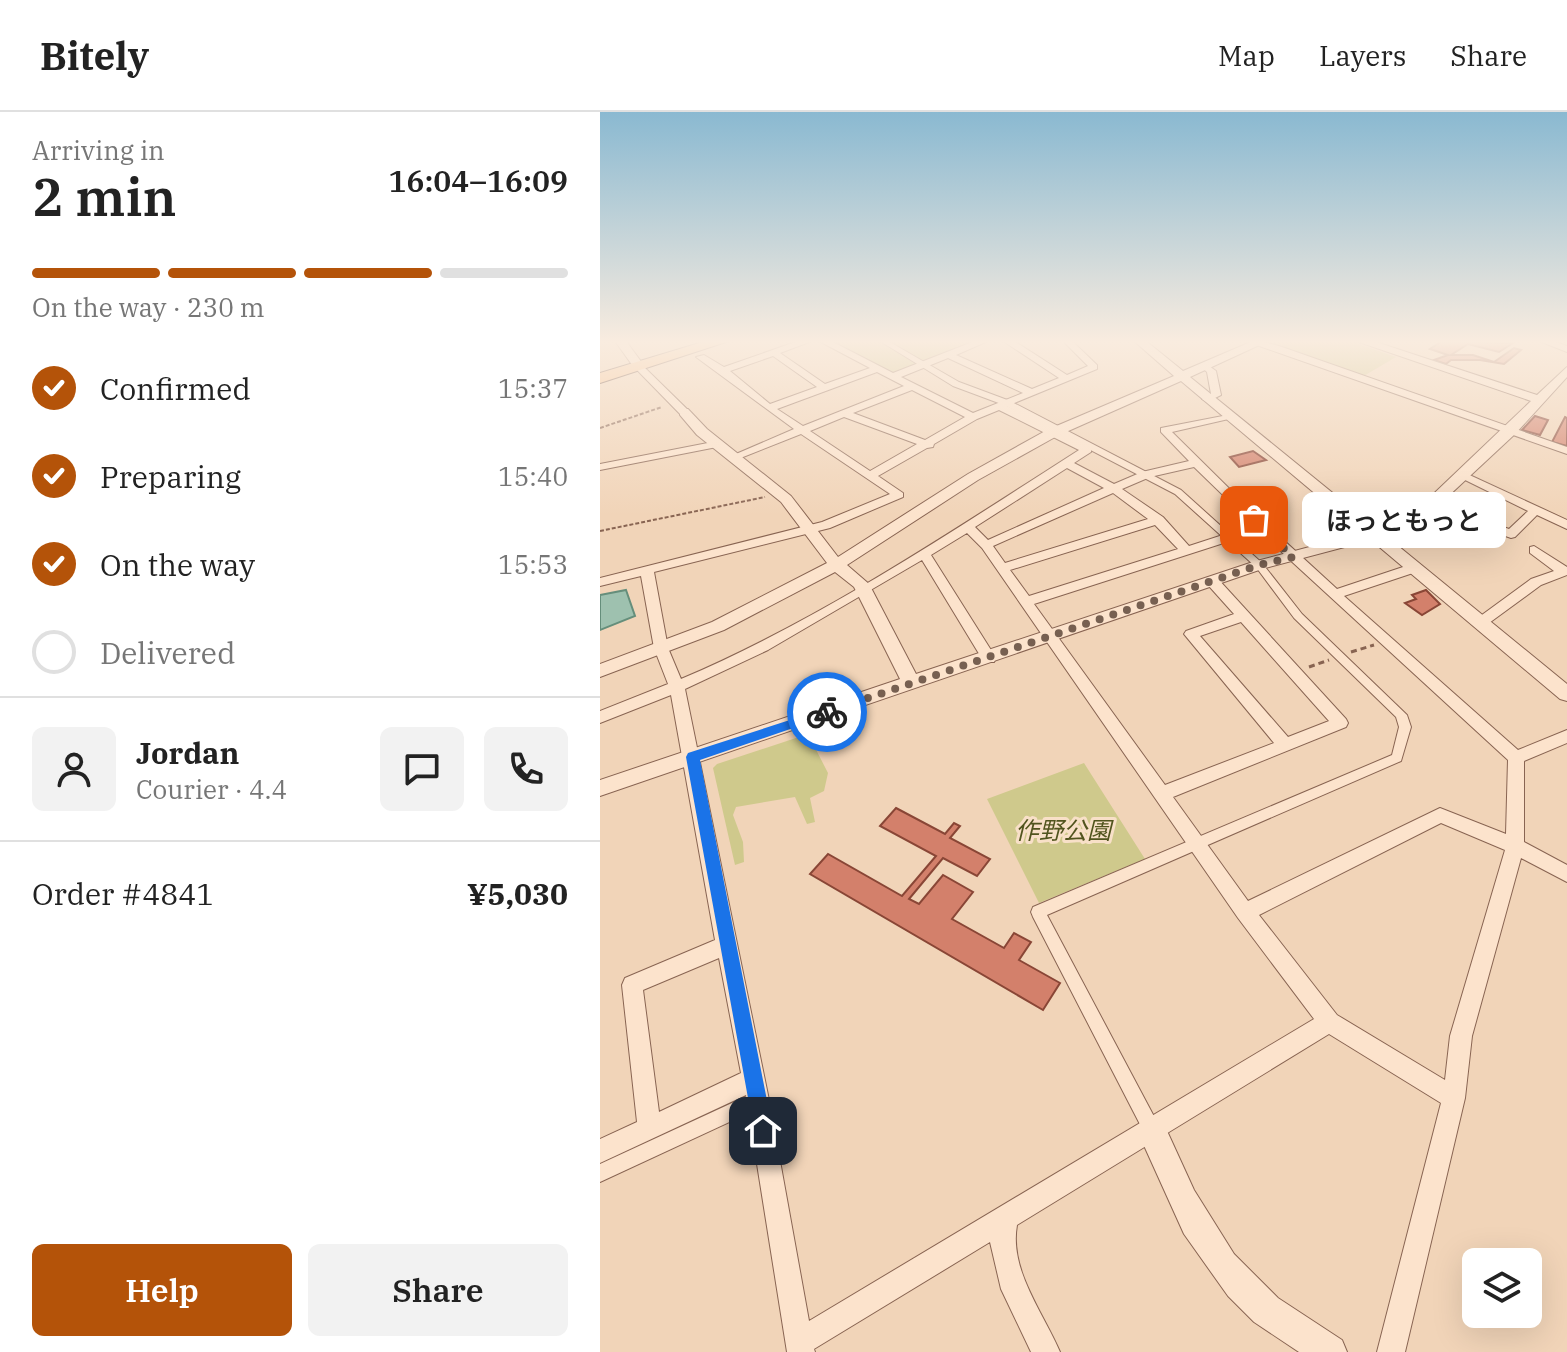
<!DOCTYPE html>
<meta charset="utf-8">
<style>
body{margin:0;font-family:"IBM Plex Serif","Noto Sans JP",serif;background:#f2f2f2;color:#222;height:100vh;display:flex;flex-direction:column;font-size:30px;white-space:nowrap}
*{box-sizing:border-box;margin:0}
p{font-size:26px;color:#767676}
.icon{flex:none;width:44px;height:44px;fill:none;stroke:currentColor;stroke-width:2;stroke-linecap:round;stroke-linejoin:round}
.map{position:relative;flex:1;overflow:hidden}
.details{display:flex;flex-direction:column;background:#fff;width:600px}
.details>*{flex:none}
.fabs{position:absolute;left:862px;top:1136px;display:grid;gap:16px}
.fabs a{display:grid;place-items:center;width:80px;height:80px;border-radius:12px;background:#fff;box-shadow:0 8px 32px #0002;font-size:40px}
.pin{position:absolute;display:grid;place-items:center;width:68px;height:68px;color:#fff;margin:-34px;border-radius:16px;box-shadow:0 4px 12px #0006}
.courier{position:absolute;display:grid;place-items:center;width:80px;height:80px;margin:-40px;border:6px solid #1a73e8;border-radius:50%;background:#fff;color:#222;box-shadow:0 2px 10px #0007}
.bubble{position:absolute;height:56px;border-radius:12px;background:#fff;box-shadow:0 8px 32px #0002;font-size:26px;font-weight:600;line-height:56px;text-align:center}
.overview em{font-style:normal;font-weight:600}
.overview div{display:flex;flex-direction:column-reverse}
.overview{display:flex;align-items:center;justify-content:space-between;height:136px;padding:0 32px}
h1{font-size:52px;font-weight:600;line-height:60px}
.bar{display:grid;grid-template-columns:repeat(4,1fr);gap:12px 8px;align-content:center;height:96px;padding:0 32px}
.bar i{height:10px;border-radius:6px;background:#e0e0e0}
.bar .active{background:#b45309}
.bar p{grid-column:span 4}
.line{display:flex;align-items:center;gap:20px;padding:0 32px;border-top:2px solid #e0e0e0}
.line div{flex:1}
.round{display:grid;place-items:center;flex:none;width:84px;height:84px;border-radius:12px;background:#f2f2f2}
ol{padding:0 32px;list-style:none}
li{display:flex;align-items:center;gap:24px;height:88px}
li p{margin-inline-start:auto}
li .icon{padding:8px;border-radius:50%;background:#b45309;color:#fff;stroke-width:4}
li:last-child{color:#767676}
li i{width:44px;height:44px;border:4px solid #e0e0e0;border-radius:50%}
.cta{display:flex;gap:16px;margin-top:auto;padding:16px 32px}
.cta a{flex:1;height:92px;border-radius:12px;background:#b45309;color:#fff;font-size:32px;font-weight:600;line-height:92px;text-align:center}
.cta a+a{background:#f2f2f2;color:#222}
header{display:flex;align-items:center;gap:48px;box-sizing:border-box;height:112px;padding:0 40px;background:#fff;border-bottom:2px solid #e0e0e0}
header strong{font-size:38px}
nav{display:flex;gap:44px;margin-inline-start:auto;font-size:28px}
main{display:flex;flex:1;min-height:0}
.map>svg:first-child{display:block}
.green{fill:#cfc98c}
.water{fill:#9ec1af;stroke:#658e7b;stroke-width:2}
.building{fill:#d3806b;stroke:#894636;stroke-width:2}
.lines{fill:none;stroke-linecap:round;stroke-linejoin:round}
.pedestrian-casing{stroke:#886452;stroke-width:2}
.minor-casing{stroke:#886452;stroke-width:2}
.tertiary-casing{stroke:#886452;stroke-width:2}
.primary-casing{stroke:#553328;stroke-width:2}
.path-far1{stroke:#886452;stroke-width:2;stroke-dasharray:4 2;stroke-linecap:butt}
.path{stroke:#886452;stroke-width:3;stroke-dasharray:6 4;stroke-linecap:butt}
.pedestrian{fill:#fce3cc;fill-rule:evenodd}
.minor{fill:#fce3cc;fill-rule:evenodd}
.tertiary{fill:#fce3cc;fill-rule:evenodd}
.primary{fill:#f9c08b;fill-rule:evenodd}
.route{fill:#1a73e8}
.done{stroke:#776051;stroke-width:8;stroke-dasharray:0 14.4}
.labels{text-anchor:middle;stroke-width:6;stroke-linejoin:round;paint-order:stroke}
.park-label{font-size:24px;font-style:italic;fill:#51541e;stroke:#f8e0c8}
</style>
<header>
<strong>Bitely</strong>
<nav><a>Map</a><a>Layers</a><a>Share</a></nav>
</header>
<main>
<section class="details">
<div class="overview"><div><h1>2 min</h1><p>Arriving in</p></div><em>16:04–16:09</em></div>
<div class="bar"><i class="active"></i><i class="active"></i><i class="active"></i><i></i><p>On the way · 230 m</p></div>
<ol>
<li><svg class="icon" aria-label="check" viewBox="0 0 24 24"><path d="M5 12l5 5 9-10"/></svg>Confirmed<p>15:37</p></li>
<li><svg class="icon" aria-label="check" viewBox="0 0 24 24"><path d="M5 12l5 5 9-10"/></svg>Preparing<p>15:40</p></li>
<li><svg class="icon" aria-label="check" viewBox="0 0 24 24"><path d="M5 12l5 5 9-10"/></svg>On the way<p>15:53</p></li>
<li><i></i>Delivered</li>
</ol>
<div class="line" style="height:144px"><a class="round"><svg class="icon" aria-label="person" viewBox="0 0 24 24"><circle cx="12" cy="8" r="4"/><path d="M4 21q1-7 8-7t8 7"/></svg></a><div><b>Jordan</b><p>Courier · 4.4</p></div><a class="round"><svg class="icon" aria-label="chat" viewBox="0 0 24 24"><path d="M4 5h16v11H9l-5 4z"/></svg></a><a class="round"><svg class="icon" aria-label="phone" viewBox="0 0 24 24"><path d="M5 4h4l2 5-3 2q2 4 5 5l2-3 5 2v4C11 20 4 13 5 4z"/></svg></a></div>
<div class="line" style="height:104px"><div>Order #4841</div><b>¥5,030</b></div>
<div class="cta"><a>Help</a><a>Share</a></div>
</section>
<div class="map">
<svg width="967" height="1240" viewBox="0 0 967 1240">
<rect width="100%" height="100%" fill="#f1d4b8"/>
<!-- green -->
<path class="green" d="M229,229h151l-86,33z
M677,229h73l46,16 -34,20 -91,-32z
M208,622l20,39 -4,18 -14,7 5,24 -8,2 -12,-27 -59,10 -3,8 10,27 1,20 -9,3 -22,-97 4,-4z
M484,651l61,96 -106,44 -52,-104z"/>
<!-- water -->
<path class="water" d="M26,478l9,26 -35,14v-35z"/>
<!-- building -->
<path class="building" d="M842,229l71,2 -14,9 -31,-8 -17,11h22l21,7 20,-14 7,2 -17,14 -24,-4h-29l-5,4 -12,-4 14,-5 -18,-6z
M935,304l13,4 -8,15 -18,-5z
M965,305l2,1v28l-15,-4z
M653,339l13,9 -27,7 -9,-10z
M826,478l14,14 -18,11 -17,-12 11,-4 -4,-4z
M296,696l49,26 9,-11 6,3 -10,12 40,21 -13,17 -34,-18 -34,41 10,5 24,-29 30,17 -21,27 52,29 10,-15 17,9 -12,18 41,23 -17,27 -233,-136 18,-20 74,42 34,-40 -56,-30z"/>
<g class="lines">
<defs>
<path id="pedestrian" d="M280,229h8l71,41 51,19 171,89 81,73 40,51 105,101 4,12 -10,34 -354,154 111,209 3,6 -3,6 -6,3 -6,-3 -113,-219 -2,-5 2,-5 359,-152 7,-28 -3,-10 -102,-99 -38,-51 -81,-73 -171,-89 -51,-19z
M158,979l6,3 3,6 -3,6 -164,76v-18z"/>
<path id="minor" d="M198,229h14l-32,12 45,31 45,-16 -51,-27h12l62,32 82,-32h13l-32,14 76,34 27,-11 -56,-37h11l53,34 21,-9 -25,-25h9l25,24v4l-90,37 84,42v4l-17,11 40,21 28,-12 47,-11 -28,-29v-4l72,-14v4l-61,14 82,81 83,76 72,-24h10v6l-75,25 174,154 49,-20v13l-43,18v81l43,23v17l-46,-24 -49,178 -7,62 -60,254h-28l64,-249 -112,-69 -312,191c-8,45 26,87 43,127h-29l-30,-63 -11,-47 -176,107 1,3h-28l-41,-257 -146,68v-24l37,-17 -15,-137 3,-7 90,-38 -44,-245 -71,28v-12l68,-27 -14,-36 -13,-72 -41,10v-8l222,-56 68,-28 -89,-60 -63,25 -9,-2 65,-28 -98,-72 8,-2 20,12zM173,244l44,31 -47,17 -40,-33zM348,246l75,35 -50,20 -72,-36zM277,260l27,14 -101,40 -26,-17zM312,278l53,27 -40,23 -72,-27zM399,298l80,40c-128,82 -257,169 -398,229l-13,-31 -14,-76 176,-44 73,-31v-4l-25,-17 49,-28 6,-1 1,-3 43,-25zM244,305l73,27 -47,27 -60,-40zM594,355l95,92 219,201 -2,74 -66,-26 -192,93 -75,-104 173,-70 2,-4 -2,-4 -128,-140h-10v6l26,29 -48,17 -2,3 90,109 -109,42 -131,-181 199,-64 2,-3 -6,-4 -40,13 -26,-29 -41,-28 28,-12zM467,356l37,20 -116,52 -13,-13zM513,381l35,26 -143,44 -12,-17zM555,413l23,24 -149,47 -19,-26zM367,421l15,15 256,370 76,101 -505,302 -40,-221 -84,-411 83,-39 154,-90 62,102h10l2,-4 -65,-103zM641,510l88,99 -41,16 -88,-101zM841,711l64,27 -55,186 -5,44 -108,-65 -78,-100zM119,846l22,115 -82,39 -16,-122z
M645,229h16l21,6 285,100v7z
M939,229h14l14,5v6z
M605,251l11,8 5,24 -14,7 -5,-3 9,-5 -4,-22 -7,-6z
M36,253h6l46,45v4h-8l-44,-45z
M118,329l5,3 -1,2 -122,24v-6z
M863,360l104,48v9l-30,-14 -22,22 -4,1 -84,-30v-6h8l74,27 19,-18 -69,-34v-4z
M934,434l33,21v8l-26,10 -56,41h-10l-2,-3 2,-3 56,-41 23,-8 -24,-18v-6z"/>
<path id="tertiary" d="M15,229h11l19,26 -2,2h-8z
M534,229h12l37,30 70,-30h15l-78,36 187,152 26,-6 128,-122 -175,-60h17l164,54 30,-28v10l-52,57 -102,95 -27,7 181,148v17l-7,-2 -189,-159 -106,28 -665,228v-16l300,-101 -46,-92 -19,-15 -111,58 -124,47v-13l112,-42 115,-59 -46,-61 -84,-67 -17,-20v-6h8l19,20 84,67 47,61 130,-83 79,-44 127,-54zM581,269l181,152 -109,29 -337,112 -47,-90 -22,-19 131,-85 79,-44z
M552,1003l10,5 32,70 40,64 44,44 64,42 5,12h-48l-45,-30 -26,-26 -44,-62 -47,-104 5,-10z"/>
<path id="primary" d="M106,229h23l-129,42v-10z"/>
</defs>
<!-- pedestrian casing -->
<use href="#pedestrian" class="pedestrian-casing"/>
<!-- minor casing -->
<use href="#minor" class="minor-casing"/>
<!-- tertiary casing -->
<use href="#tertiary" class="tertiary-casing"/>
<!-- primary casing -->
<use href="#primary" class="primary-casing"/>
<!-- path-far1 -->
<path class="path-far1" d="M0,316l62,-21
M0,419l165,-34"/>
<!-- path -->
<path class="path" d="M751,540l23,-7
M709,555l20,-7"/>
<!-- pedestrian -->
<use href="#pedestrian" class="pedestrian"/>
<!-- minor -->
<use href="#minor" class="minor"/>
<!-- tertiary -->
<use href="#tertiary" class="tertiary"/>
<!-- primary -->
<use href="#primary" class="primary"/>
</g>
<!-- sky -->
<linearGradient id="sky" x2="0" y2="1"><stop stop-color="#8ab9d1"/><stop offset="0.57" stop-color="#f9ecdf"/><stop offset="1" stop-color="#f9ecdf" stop-opacity="0"/></linearGradient>
<rect width="967" height="403" fill="url(#sky)"/>
<!-- route -->
<path class="route" d="M227,596l6,4 -2,3 -131,45 73,371 -3,6 -7,3 -6,-3 -3,-6 -68,-374 2,-4z"/>
<g class="lines">
<!-- done -->
<path class="done" d="M227,600l432,-147 34,-8 -39,-37"/>
</g>
<g class="labels">
<!-- park labels -->
<g class="park-label">
<text x="463" y="727">作野公園</text>
</g>
</g>
</svg>
<div class="fabs">
<a><svg class="icon" aria-label="layers" viewBox="0 0 24 24"><path d="M12 4l9 5-9 5-9-5zM3 14l9 5 9-5"/></svg></a>
</div>
<div class="pin" style="left:654px;top:408px;background:#ea580c"><svg class="icon" aria-label="bag" viewBox="0 0 24 24"><path d="M5 8h14l-1 12H6zM9 8a3 3 0 0 1 6 0"/></svg></div>
<div class="pin" style="left:163px;top:1019px;background:#1f2937"><svg class="icon" aria-label="home" viewBox="0 0 24 24"><path d="M3 11l9-7 9 7M6 9v11h12V9"/></svg></div>
<div class="courier" style="left:227px;top:600px"><svg class="icon" aria-label="bike" viewBox="0 0 24 24"><circle cx="6" cy="16" r="4"/><circle cx="18" cy="16" r="4"/><path d="M6 16l4-8h5l3 8M10 8l3 8H6M13 5h3"/></svg></div>
<div class="bubble" style="left:702px;top:380px;width:204px">ほっともっと</div>
</div>
</main>
